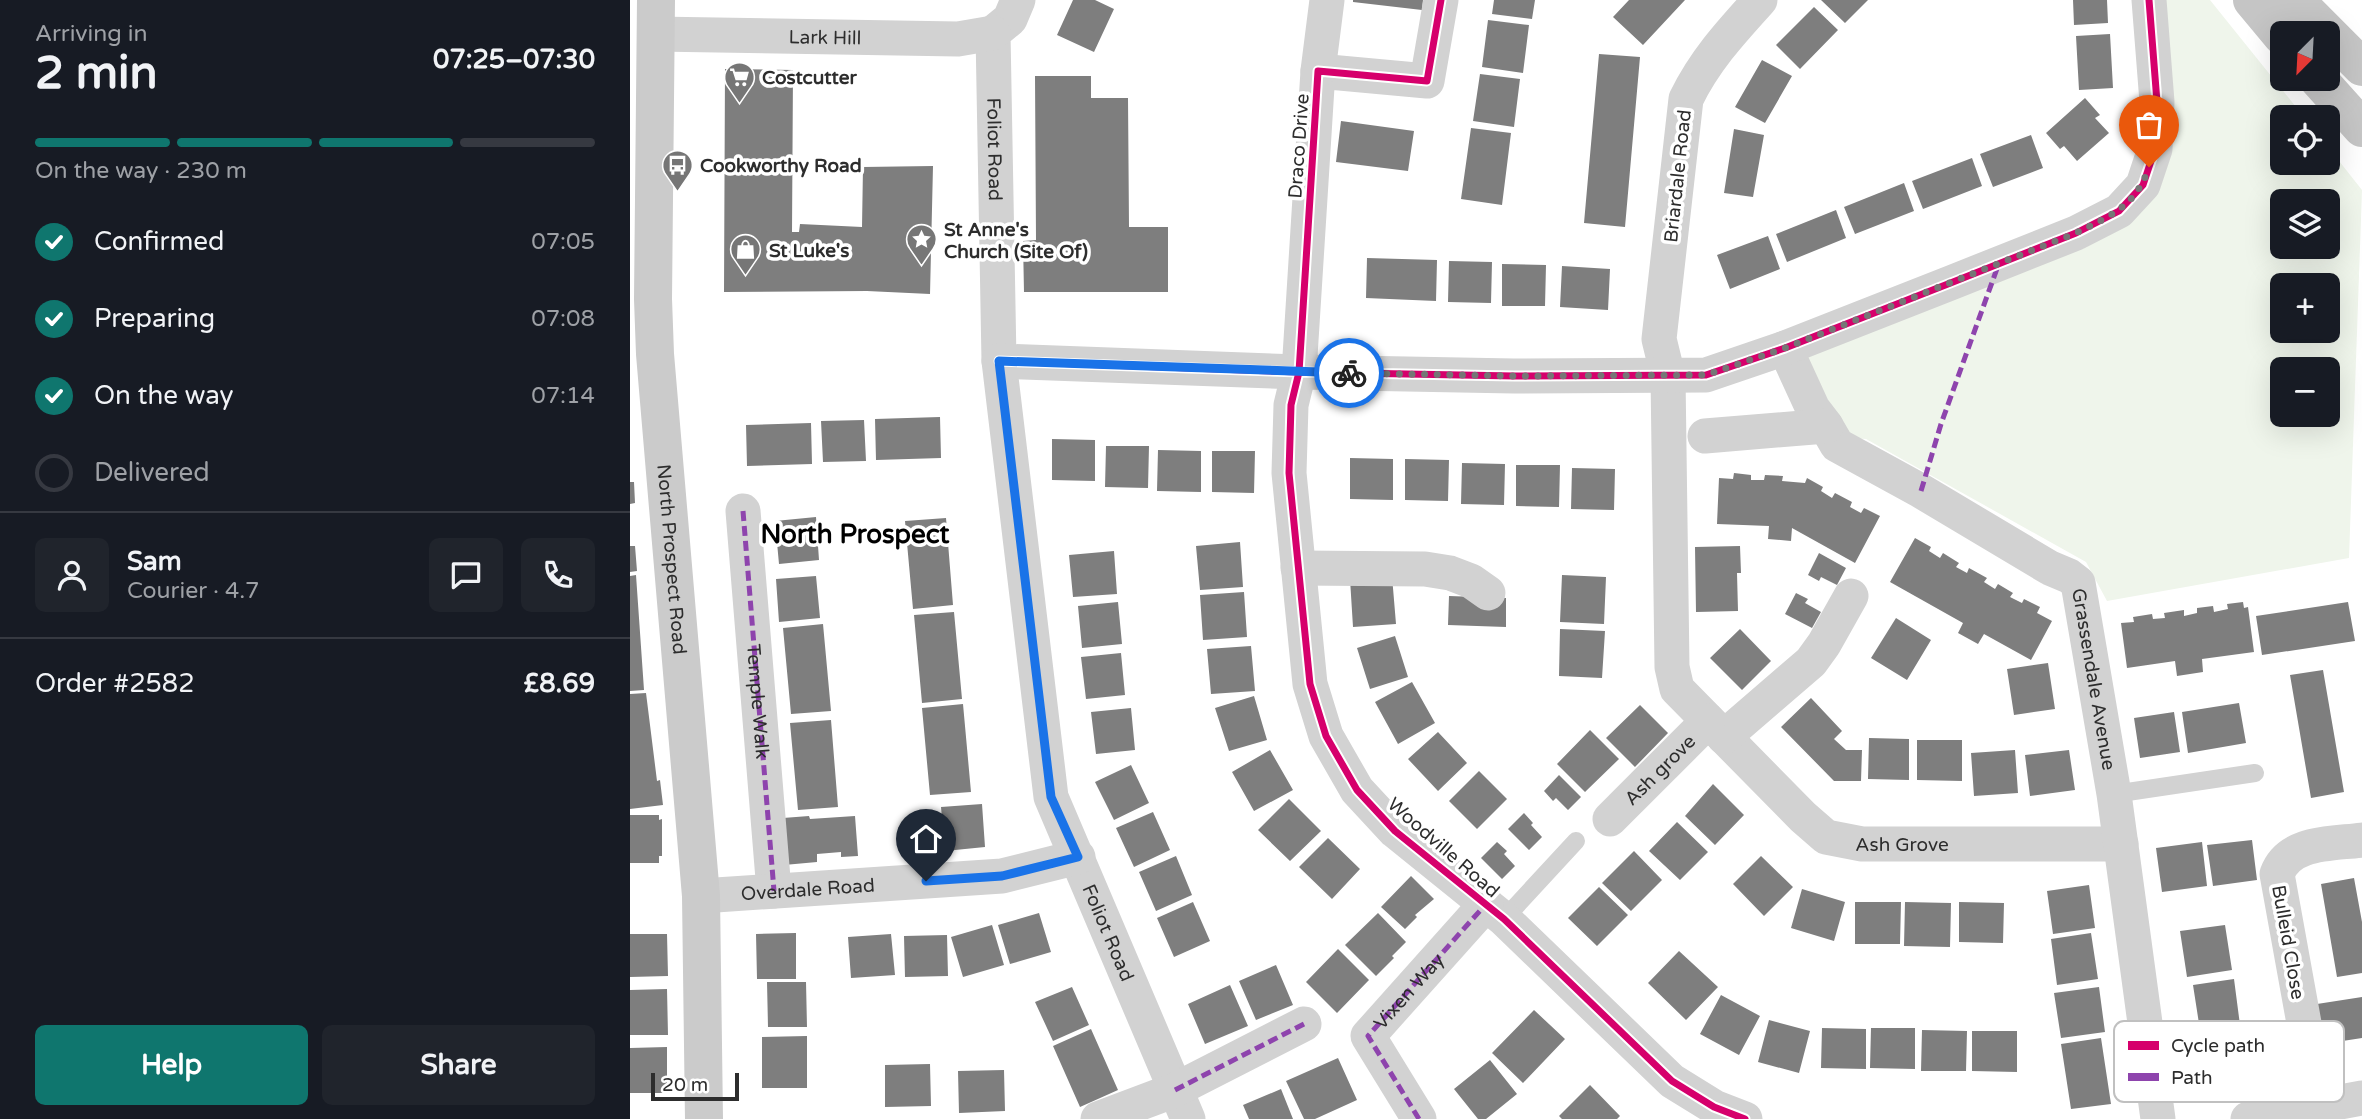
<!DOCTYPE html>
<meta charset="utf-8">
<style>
body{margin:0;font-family:"Varela Round",sans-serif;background:#20242c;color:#f1f3f6;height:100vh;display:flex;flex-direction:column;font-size:26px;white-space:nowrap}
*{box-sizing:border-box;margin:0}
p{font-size:23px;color:#9ea1a6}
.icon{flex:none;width:38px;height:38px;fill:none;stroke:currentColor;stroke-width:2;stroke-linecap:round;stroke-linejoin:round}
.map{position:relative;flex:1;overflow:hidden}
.sheet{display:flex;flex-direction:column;background:#171b24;width:630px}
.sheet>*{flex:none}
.needle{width:46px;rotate:204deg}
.tools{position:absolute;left:1640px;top:21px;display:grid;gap:14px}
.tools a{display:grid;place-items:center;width:70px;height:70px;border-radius:10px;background:#171b24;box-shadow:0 7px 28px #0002;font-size:35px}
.scale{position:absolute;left:21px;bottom:18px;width:88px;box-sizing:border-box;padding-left:7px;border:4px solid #2d2d2d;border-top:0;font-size:19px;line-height:24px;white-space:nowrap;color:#2d2d2d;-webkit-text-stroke:5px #fff;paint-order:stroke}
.pin{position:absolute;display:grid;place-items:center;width:60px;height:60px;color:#fff;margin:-72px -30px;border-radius:50% 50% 50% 0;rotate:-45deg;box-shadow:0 0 7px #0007}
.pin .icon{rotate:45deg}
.courier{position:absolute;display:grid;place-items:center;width:70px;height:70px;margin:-35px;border:5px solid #1a73e8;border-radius:50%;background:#fff;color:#222;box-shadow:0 2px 9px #0007}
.summary em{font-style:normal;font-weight:800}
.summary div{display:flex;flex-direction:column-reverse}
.summary{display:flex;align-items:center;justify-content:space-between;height:119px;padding:0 35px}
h1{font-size:46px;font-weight:800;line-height:52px}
.bar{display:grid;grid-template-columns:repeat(4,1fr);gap:10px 7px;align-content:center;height:84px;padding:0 35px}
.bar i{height:9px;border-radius:5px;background:#363941}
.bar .active{background:#0f766e}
.bar p{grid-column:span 4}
.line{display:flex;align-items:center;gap:18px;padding:0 35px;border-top:2px solid #363941}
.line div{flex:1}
.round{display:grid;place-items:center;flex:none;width:74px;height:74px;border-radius:10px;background:#20242c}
ol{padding:0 35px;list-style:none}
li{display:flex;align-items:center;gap:21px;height:77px}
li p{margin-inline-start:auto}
li .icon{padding:7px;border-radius:50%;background:#0f766e;color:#fff;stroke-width:4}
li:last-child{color:#9ea1a6}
li i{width:38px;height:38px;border:4px solid #363941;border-radius:50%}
.action{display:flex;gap:14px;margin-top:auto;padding:14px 35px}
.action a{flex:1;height:80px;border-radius:10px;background:#0f766e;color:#fff;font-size:28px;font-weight:800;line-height:80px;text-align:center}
.action a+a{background:#20242c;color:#f1f3f6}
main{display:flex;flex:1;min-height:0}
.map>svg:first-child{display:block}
.green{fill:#eff5eb;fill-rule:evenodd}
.building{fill:#7e7e7e}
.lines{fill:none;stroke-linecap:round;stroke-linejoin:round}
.lane{stroke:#d2d2d2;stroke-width:18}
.street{stroke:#d2d2d2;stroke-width:35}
.secondary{stroke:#cbcbcb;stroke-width:38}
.primary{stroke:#c5c5c5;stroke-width:38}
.quiet{stroke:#8e44ad;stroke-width:5;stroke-dasharray:10 5;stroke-linecap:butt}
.cycleway-casing{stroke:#fff;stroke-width:11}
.cycleway{stroke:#d6006c;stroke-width:7}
.done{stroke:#767676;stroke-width:7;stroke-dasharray:0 12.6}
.route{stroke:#1a73e8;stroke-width:9}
.labels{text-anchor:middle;stroke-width:7;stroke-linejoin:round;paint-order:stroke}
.street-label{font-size:19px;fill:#2d2d2d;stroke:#fff}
.poi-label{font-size:19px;font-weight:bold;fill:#2d2d2d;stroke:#fff;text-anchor:start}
.district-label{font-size:26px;font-weight:bold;fill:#000;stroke:#fff}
.key{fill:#fff;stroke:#c0c0c0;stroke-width:2}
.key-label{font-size:19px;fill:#2d2d2d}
</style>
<main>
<section class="sheet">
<div class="summary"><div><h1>2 min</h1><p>Arriving in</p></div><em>07:25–07:30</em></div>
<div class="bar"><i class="active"></i><i class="active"></i><i class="active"></i><i></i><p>On the way · 230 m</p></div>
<ol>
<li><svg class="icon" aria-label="check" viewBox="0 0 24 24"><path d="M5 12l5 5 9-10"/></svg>Confirmed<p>07:05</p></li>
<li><svg class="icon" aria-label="check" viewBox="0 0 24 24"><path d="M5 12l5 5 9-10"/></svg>Preparing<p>07:08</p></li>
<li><svg class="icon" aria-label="check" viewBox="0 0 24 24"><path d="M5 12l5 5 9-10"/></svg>On the way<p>07:14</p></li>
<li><i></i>Delivered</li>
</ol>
<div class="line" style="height:126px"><a class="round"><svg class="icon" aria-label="person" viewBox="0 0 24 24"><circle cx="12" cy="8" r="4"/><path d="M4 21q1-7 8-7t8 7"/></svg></a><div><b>Sam</b><p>Courier · 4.7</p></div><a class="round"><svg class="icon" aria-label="chat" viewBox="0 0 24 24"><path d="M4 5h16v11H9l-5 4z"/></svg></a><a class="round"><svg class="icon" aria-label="phone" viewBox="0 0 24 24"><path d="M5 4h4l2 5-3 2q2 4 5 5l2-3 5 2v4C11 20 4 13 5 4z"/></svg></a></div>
<div class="line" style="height:91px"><div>Order #2582</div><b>£8.69</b></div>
<div class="action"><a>Help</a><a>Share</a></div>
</section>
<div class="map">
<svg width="1732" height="1119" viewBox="0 0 1732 1119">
<rect width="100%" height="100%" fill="#fff"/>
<!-- green -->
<path class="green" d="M1527,0h53l94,117h-22v46h46v-16l34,43 -13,368 -242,43 -21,-39 -220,-123 -14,-1 -57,-90 352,-160zM1652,201h46v46h-46zM1652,285h46v46h-46zM1652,369h46v46h-46z"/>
<!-- building -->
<path class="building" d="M443,0h22l19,9 -20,43 -37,-17z
M723,0h70l-1,10 -69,-8z
M864,0h41l-3,19 -40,-5z
M999,0h56l-42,45 -30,-28z
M1191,0h47l-23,23z
M1443,0h34l1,23 -34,2z
M1184,7l24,23 -38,39 -24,-24z
M858,20l41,5 -6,48 -41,-6z
M1480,34l3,54 -34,2 -3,-54z
M969,54l41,3 -15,170 -41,-4z
M1132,60l30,16 -27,47 -30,-16z
M95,69l68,1 -1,162h7l1,-8 62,3 1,-60 70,-1 -3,128 -63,-3 -143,1z
M850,74l40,5 -6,48 -41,-6z
M405,76h56v22h37l1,129h39v65h-144l-1,-51 13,-1z
M1455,98l15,17 -5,3 14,15 -32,28 -13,-15 -4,3 -14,-16z
M711,121l73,10 -6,40 -72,-9z
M841,128l40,5 -9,72 -41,-6z
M1104,129l30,6 -11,62 -29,-4z
M1401,135l12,33 -50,19 -13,-33z
M1342,158l10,28 -59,23 -11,-28z
M1274,183l10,28 -59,23 -11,-27z
M1206,210l10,28 -59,24 -11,-28z
M1138,236l12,33 -50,20 -13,-34z
M737,258l70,2 -1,41 -70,-3z
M819,261l43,1 -1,41 -43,-1z
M872,264l44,1 -1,41h-43z
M932,266l48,3 -2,41 -48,-3z
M310,417l1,41 -65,2 -1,-41z
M234,420l2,41 -43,1 -2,-41z
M181,423l1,41 -65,2 -1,-41z
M422,439l43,1v41l-43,-1z
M476,446h43l-1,42 -43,-1z
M528,450l43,1v41l-44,-1z
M582,451h43l-1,42 -42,-1z
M720,458l43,1v41l-43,-1z
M775,459l44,1 -1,41 -43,-1z
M832,463l43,1 -1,41 -43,-1z
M886,465h44l-1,42 -43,-1z
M942,468l43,1 -1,41 -43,-1z
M1104,473l17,2v5h13l1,-5 18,1 -1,5 23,2 2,-5 16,9 -2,4 11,7 3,-5 17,9 -2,5 11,6 3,-5 16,8 -25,47 -63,-35 -1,13 -23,-2 1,-13 -52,-2 2,-46 14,1z
M0,482h4l1,21 -5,1z
M186,517l3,43 -40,4 -4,-43z
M316,518l7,87 -40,4 -8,-88z
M1285,538l16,9 -2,4 11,7 3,-5 16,10 -3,4 11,6 2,-5 18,10 -3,4 11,7 3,-5 15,9 -3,4 12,6 2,-4 16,8 -3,6 15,8 -21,39 -47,-26 -6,10 -20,-11 5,-10 -73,-41z
M610,542l3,45 -43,3 -4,-44z
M0,546h5l2,25 -7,1z
M1110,546l1,27h-4l1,38 -42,1 -1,-65z
M484,551l3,43 -44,3 -4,-42z
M1189,553l27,15 -9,17 -16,-8 -2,4 -11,-6z
M6,575l8,115 -14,1v-115z
M932,575l44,2 -2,47 -44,-2z
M186,576l4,42 -41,4 -3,-43z
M762,576l4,48 -43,3 -3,-48z
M614,592l3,45 -44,3 -3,-45z
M1166,593l12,6 -3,4 16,9 -9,16 -27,-14z
M819,596l57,2v29l-58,-2z
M488,602l4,42 -40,4 -4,-42z
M1613,602l1,6 4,-1 6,45 -52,7 1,13 -26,4 -2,-15 -48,7 -6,-45 13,-1 -1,-5 19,-3 1,5 12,-1 -1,-5 20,-3v6l13,-3v-5l16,-2 1,6 14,-3 -1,-5z
M1718,602l7,39 -93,14 -6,-39z
M324,612l8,87 -40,4 -8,-88z
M1266,618l35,22 -24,40 -36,-22z
M193,624l8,87 -40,3 -8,-86z
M930,629l45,2 -3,47 -43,-2z
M1110,629l31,32 -29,29 -32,-32z
M765,636l13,41 -38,12 -13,-41z
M621,646l4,45 -44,3 -4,-45z
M491,653l4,42 -39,4 -5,-42z
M1418,663l7,46 -41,6 -7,-46z
M1693,670l21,122 -33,6 -21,-123z
M782,682l23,41 -37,21 -23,-42z
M16,693l11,88 3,-1 3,25 -33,4v-115z
M624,696l13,44 -38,11 -14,-43z
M1181,698l31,33 -8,8 12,11h16l-1,31h-27l-53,-54z
M1609,703l7,40 -58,10 -6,-41z
M333,704l8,88 -41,3 -8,-87z
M1010,705l28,28 -33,34 -29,-29z
M501,708l4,42 -39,4 -5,-42z
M1544,712l6,40 -40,6 -6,-40z
M201,720l7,87 -40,3 -8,-87z
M960,730l29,29 -34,33 -28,-28z
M808,732l29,31 -29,28 -30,-32z
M1239,738l40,1v41l-41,-1z
M1287,740h45v41l-45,-1z
M640,750l23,40 -39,21 -22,-39z
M1385,750l3,43 -44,3 -3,-43z
M1439,750l6,40 -45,6 -5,-41z
M501,765l18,38 -35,17 -19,-38z
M849,771l28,28 -30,30 -28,-28z
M929,775l22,22 -13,13 -12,-12 -3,3 -9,-10z
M1083,784l31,31 -29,30 -30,-29z
M659,799l32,32 -31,30 -32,-31z
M352,804l3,43 -40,4 -4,-44z
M523,812l17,38 -36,17 -18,-39z
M894,813l9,10 -2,2 11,12 -13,13 -21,-21z
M0,815h29v5l3,-1v37h-3v7h-29z
M179,816l1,3 45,-3 3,40 -17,1v-5l-24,2v8l-33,3 -1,-47z
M1047,822l31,30 -28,28 -31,-29z
M698,838l32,31 -28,30 -33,-32z
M1622,840l5,40 -44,6 -6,-41z
M867,842l10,9 -3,3 11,12 -13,13 -21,-21z
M1572,842l5,44 -45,6 -6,-44z
M1004,851l28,29 -31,31 -29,-28z
M546,856l16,39 -36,16 -17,-39z
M1131,856l32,31 -29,29 -31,-32z
M781,876l23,23 -19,16 2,2 -12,12 -24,-22z
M1724,878l8,44v51l-25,4 -16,-93z
M1459,885l6,43 -42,6 -6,-43z
M969,887l29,28 -31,31 -29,-28z
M1172,889l43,13 -11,39 -43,-13z
M563,902l17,39 -36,16 -17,-39z
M1225,902h46l-1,42h-45z
M1275,902l46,1 -1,44 -46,-1z
M1329,902l45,1 -1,40 -44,-1z
M409,913l12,39 -41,12 -12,-39z
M748,913l28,29 -14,14 2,2 -18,18 -31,-31z
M362,925l12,40 -41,12 -12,-40z
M1595,925l7,45 -45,7 -7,-46z
M166,933v46h-39l-1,-45z
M1461,933l7,46 -41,6 -6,-46z
M0,934h37l1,42 -38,1z
M261,934l4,41 -44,3 -3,-41z
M317,935l1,41 -43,1 -1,-41z
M708,949l31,31 -32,33 -31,-31z
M1049,951l39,36 -32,33 -38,-37z
M646,965l17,40 -37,15 -17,-39z
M1604,979l6,46 -40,5 -7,-45z
M137,982h39l1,45h-39z
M600,985l18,41 -43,18 -17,-40z
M442,987l17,38 -36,16 -18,-39z
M1469,987l6,45 -44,6 -7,-45z
M37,989l1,46h-38v-45z
M1091,995l39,21 -21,39 -39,-21z
M1732,997v41l-39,6 -6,-40z
M904,1010l31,29 -42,44 -31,-30z
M1139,1020l41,11 -11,42 -41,-11z
M1192,1028l44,1v40l-45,-1z
M1241,1028h44v41l-45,-1z
M461,1029l27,61 -38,17 -27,-61z
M1292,1030l45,1 -1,40h-45z
M1342,1031h45v41l-45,-1z
M177,1036v52h-45v-51z
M1471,1038l10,66 -40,5 -10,-65z
M37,1047v46h-37v-45z
M708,1058l19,42 -42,19h-11l-18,-38z
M860,1060l27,34 -31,25h-8l-24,-30z
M300,1064l1,42 -46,1v-42z
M374,1070l1,41 -46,2 -1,-42z
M960,1085l30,31 -3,3h-55l-3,-3z
M651,1089l12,30h-44l-6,-14z"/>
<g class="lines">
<!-- lane -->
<path class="lane" d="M1484,794l141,-21
M874,919l72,-78"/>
<!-- street -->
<g class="street">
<path id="s1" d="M388,0l-8,19 -17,14 6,328 52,436 137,322"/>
<path d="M811,0l-14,81 -109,-10 -19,301 -8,33 -2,68 21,211 16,52 31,54 38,41 109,88 168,162 42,26 31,12"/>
<path id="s2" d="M1130,0c-29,32 -55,60 -74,99l-27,240 9,37 4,291 5,22 126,128 23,20 36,7h259"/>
<path id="s3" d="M25,34l303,5 35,-6"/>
<path d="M688,71l9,-71"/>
<path id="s4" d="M1155,348l28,61 13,17 11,19 84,46 129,77 19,8 9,7 36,211 44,325"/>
<path d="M369,361l300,11 215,4 192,-1 79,-27 168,-66 123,-49 43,-22 24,-26 12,-36 2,-47 -8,-102"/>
<path d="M1075,436l121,-10"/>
<path d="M113,511l31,380"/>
<path d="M668,568l127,1 25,4 21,8 17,12"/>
<path d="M1094,737l87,-75 13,-18 27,-48"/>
<path id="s5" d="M980,819l98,-98"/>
<path id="s6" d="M71,896l301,-20 76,-19"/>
<path d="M1689,1106l-42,-232c12,-33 55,-30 85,-34"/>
<path d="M468,1119l77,-29 129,-66"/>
<path d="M789,1119l-51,-83 118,-132"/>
<path d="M1618,1119l114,-21"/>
</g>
<!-- secondary -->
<path class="secondary" id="s7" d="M26,0l-3,299 2,55 46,542 3,223"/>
<!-- primary -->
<path class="primary" d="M1622,0l30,36
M1665,0l67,67
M1688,79l44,49"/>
<!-- quiet -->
<g class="quiet">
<path d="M1291,491l20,-67 58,-161"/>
<path id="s8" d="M113,511l31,380"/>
<path d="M545,1090l129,-66"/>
<path id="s9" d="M789,1119l-51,-83 118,-132"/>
</g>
<defs>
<path id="cycleway" d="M811,0l-14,81 -109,-10 -19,301 -8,33 -2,68 21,211 16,52 31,54 38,41 109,88 168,162 42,26 31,12
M369,361l300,11 215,4 192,-1 79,-27 168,-66 123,-49 43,-22 24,-26 12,-36 2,-47 -8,-102"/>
</defs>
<!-- cycleway casing -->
<use href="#cycleway" class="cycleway-casing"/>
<!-- cycleway -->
<use href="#cycleway" class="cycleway"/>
</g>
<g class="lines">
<!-- done -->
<path class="done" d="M719,373l165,3 192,-1 79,-27 291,-115c34,-17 60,-27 73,-66"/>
<!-- route -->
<path class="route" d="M296,881l76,-5 76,-19 -27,-60 -52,-436 350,12"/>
</g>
<!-- icons -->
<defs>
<symbol id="supermarket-pin" viewBox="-11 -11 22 30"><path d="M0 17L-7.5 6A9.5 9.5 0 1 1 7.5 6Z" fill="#767676" stroke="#fff"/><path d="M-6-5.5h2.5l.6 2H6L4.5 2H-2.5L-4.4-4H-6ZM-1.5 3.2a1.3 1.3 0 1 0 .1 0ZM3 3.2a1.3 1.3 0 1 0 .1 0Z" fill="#fff"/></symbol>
<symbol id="bus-pin" viewBox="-11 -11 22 30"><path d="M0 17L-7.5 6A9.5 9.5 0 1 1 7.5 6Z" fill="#767676" stroke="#fff"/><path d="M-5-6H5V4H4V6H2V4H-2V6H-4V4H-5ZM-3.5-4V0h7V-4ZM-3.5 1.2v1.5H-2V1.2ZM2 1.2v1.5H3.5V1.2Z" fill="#fff"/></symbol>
<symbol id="sight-pin" viewBox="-11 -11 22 30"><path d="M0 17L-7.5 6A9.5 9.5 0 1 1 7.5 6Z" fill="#767676" stroke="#fff"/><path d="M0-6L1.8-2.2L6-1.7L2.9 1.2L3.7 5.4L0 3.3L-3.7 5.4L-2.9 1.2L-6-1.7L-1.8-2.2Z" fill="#fff"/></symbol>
<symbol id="shop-pin" viewBox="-11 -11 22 30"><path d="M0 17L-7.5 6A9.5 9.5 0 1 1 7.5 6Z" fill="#767676" stroke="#fff"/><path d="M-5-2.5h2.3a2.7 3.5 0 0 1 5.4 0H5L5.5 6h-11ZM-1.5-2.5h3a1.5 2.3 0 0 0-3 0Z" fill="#fff"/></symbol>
</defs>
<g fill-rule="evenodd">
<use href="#supermarket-pin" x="92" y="60" width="35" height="47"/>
<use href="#bus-pin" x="30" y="148" width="35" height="47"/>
<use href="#sight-pin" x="274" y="222" width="35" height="47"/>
<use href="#shop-pin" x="98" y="232" width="35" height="47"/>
</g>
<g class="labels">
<!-- street labels -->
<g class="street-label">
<text dy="7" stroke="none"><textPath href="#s3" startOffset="170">Lark Hill</textPath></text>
<text transform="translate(668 146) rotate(-86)" y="7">Draco Drive</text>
<text dy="7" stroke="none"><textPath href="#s1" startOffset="159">Foliot Road</textPath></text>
<text transform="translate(1047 176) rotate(-84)" y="7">Briardale Road</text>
<text dy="7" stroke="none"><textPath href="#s7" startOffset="560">North Prospect Road</textPath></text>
<text dy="7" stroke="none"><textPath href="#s4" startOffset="486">Grassendale Avenue</textPath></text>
<text dy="7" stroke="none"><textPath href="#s8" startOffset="191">Temple Walk</textPath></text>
<text dy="7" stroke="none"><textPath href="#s5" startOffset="70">Ash grove</textPath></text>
<text dy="7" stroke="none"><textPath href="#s2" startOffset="1004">Ash Grove</textPath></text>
<text transform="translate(814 847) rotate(41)" y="7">Woodville Road</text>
<text dy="7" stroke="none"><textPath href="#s6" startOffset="107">Overdale Road</textPath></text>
<text dy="7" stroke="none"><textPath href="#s1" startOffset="957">Foliot Road</textPath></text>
<text transform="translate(1659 942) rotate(80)" y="7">Bulleid Close</text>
<text dy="7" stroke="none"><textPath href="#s9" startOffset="158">Vixen Way</textPath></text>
</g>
<!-- poi labels -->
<g class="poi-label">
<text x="132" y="84">Costcutter</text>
<text x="70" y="172">Cookworthy Road</text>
<text x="314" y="236">St Anne's<tspan x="314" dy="22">Church (Site Of)</tspan></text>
<text x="139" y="257">St Luke's</text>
</g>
<!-- district labels -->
<g class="district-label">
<text x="225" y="543">North Prospect</text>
</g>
</g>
<!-- legend -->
<rect x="1484" y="1021" width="230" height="81" rx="10" class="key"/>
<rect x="1498" y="1041" width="31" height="9" fill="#d6006c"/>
<rect x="1498" y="1073" width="31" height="8" fill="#8e44ad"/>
<g class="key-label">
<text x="1541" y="1052">Cycle path</text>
<text x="1541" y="1084">Path</text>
</g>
</svg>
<div class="tools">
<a><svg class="needle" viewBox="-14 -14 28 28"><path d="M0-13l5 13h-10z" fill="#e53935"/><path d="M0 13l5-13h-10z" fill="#9ea1a6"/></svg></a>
<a><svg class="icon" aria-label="locate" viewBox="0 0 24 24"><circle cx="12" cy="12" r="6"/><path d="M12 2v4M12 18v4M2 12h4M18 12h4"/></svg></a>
<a><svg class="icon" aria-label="layers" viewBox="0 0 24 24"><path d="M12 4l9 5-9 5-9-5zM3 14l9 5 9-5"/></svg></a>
<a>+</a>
<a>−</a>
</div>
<div class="scale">20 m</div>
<div class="pin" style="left:1519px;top:167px;background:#ea580c"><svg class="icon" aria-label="bag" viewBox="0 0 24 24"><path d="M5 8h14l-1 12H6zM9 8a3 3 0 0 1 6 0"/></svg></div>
<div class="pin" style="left:296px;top:881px;background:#1f2937"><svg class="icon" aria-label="home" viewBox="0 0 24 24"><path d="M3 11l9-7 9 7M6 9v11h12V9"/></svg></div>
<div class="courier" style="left:719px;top:373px"><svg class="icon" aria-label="bike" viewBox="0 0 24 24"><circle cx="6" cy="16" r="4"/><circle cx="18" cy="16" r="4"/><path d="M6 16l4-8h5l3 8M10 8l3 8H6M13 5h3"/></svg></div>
</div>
</main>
